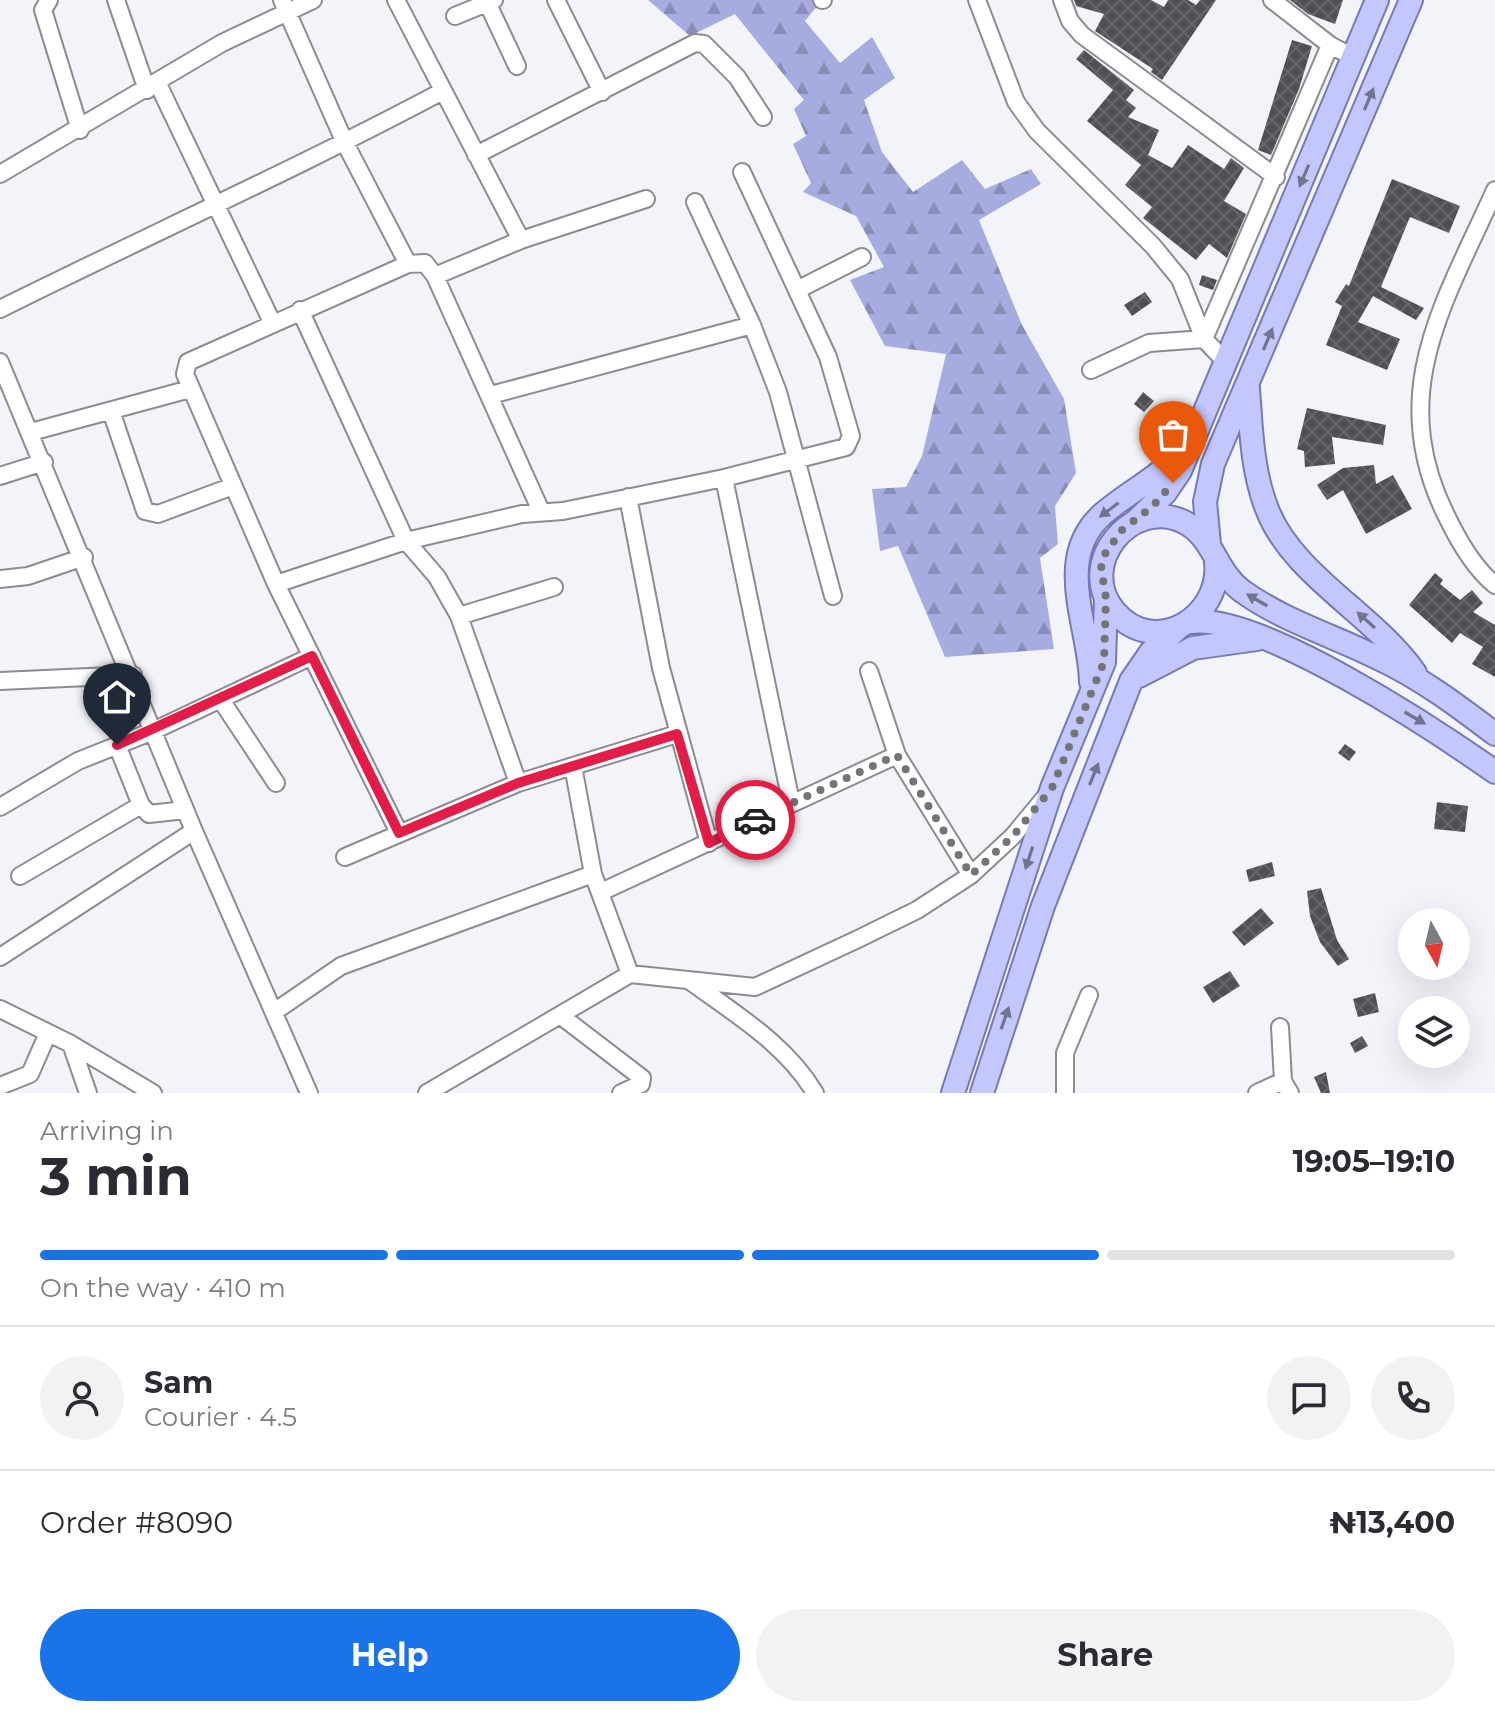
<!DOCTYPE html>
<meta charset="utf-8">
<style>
body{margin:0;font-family:Montserrat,sans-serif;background:#f2f2f3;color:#2b2b33;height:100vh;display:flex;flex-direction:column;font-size:30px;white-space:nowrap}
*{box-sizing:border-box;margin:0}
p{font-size:26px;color:#7c7c81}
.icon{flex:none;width:44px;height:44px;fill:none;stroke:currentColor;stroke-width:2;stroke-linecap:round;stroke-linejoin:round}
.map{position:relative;height:1093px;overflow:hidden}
.details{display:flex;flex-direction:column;background:#fff;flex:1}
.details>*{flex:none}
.needle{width:52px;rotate:172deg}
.controls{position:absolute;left:1398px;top:908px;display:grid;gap:16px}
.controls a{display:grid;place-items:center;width:72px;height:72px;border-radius:50%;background:#fff;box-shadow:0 8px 32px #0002;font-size:40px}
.pin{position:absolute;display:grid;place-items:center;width:68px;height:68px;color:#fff;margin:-82px -34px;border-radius:50% 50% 50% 0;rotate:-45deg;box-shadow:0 0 8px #0007}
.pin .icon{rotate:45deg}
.courier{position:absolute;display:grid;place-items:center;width:80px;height:80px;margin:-40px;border:6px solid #e11d48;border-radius:50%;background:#fff;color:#222;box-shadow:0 2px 10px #0007}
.overview em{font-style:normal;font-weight:700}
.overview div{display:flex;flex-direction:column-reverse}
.overview{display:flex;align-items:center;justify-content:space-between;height:136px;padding:0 40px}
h1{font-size:52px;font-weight:700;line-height:60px}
.bar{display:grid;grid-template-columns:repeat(4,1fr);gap:12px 8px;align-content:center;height:96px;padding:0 40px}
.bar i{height:10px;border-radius:6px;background:#e1e1e2}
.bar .selected{background:#1a73e8}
.bar p{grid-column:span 4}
.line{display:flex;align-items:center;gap:20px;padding:0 40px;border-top:2px solid #e1e1e2}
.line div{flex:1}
.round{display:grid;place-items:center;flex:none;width:84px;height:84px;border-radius:42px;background:#f2f2f3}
.cta{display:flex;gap:16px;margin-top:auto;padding:16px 40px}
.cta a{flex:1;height:92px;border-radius:48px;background:#1a73e8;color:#fff;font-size:32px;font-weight:700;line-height:92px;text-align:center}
.cta a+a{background:#f2f2f3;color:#2b2b33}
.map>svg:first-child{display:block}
.forest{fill:url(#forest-firs)}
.building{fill:url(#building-cross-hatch)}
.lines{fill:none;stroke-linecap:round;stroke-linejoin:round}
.minor-casing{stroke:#8b8c90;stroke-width:20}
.major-casing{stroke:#7679b4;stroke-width:26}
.minor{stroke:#fff;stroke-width:16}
.major{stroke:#c4c7fd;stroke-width:22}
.oneway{fill:#72738d}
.done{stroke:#747477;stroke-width:8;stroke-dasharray:0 14.4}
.route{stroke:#e11d48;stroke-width:10}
</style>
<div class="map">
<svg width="1495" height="1093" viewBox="0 0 1495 1093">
<defs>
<pattern id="forest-firs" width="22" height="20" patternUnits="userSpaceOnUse" patternTransform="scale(2)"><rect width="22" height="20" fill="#a6ace0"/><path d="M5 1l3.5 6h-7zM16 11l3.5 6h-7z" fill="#888cb6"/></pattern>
<pattern id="building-cross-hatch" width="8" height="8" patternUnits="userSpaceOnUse" patternTransform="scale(2)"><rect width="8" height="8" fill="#4f5054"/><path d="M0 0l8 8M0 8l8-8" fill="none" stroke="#66676a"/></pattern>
</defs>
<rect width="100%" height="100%" fill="#f3f4f9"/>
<!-- forest -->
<path class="forest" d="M648,0h166l4,5 -13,16 35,42 32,-26 23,41 -31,22 18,52 31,40 49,-32 23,29 46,-20 10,15 -62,36 43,105 42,74 12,74 -21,33 3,38 -18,14 14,91 -109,8 -47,-111 -18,5 -8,-62 34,-2 16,-31 24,-102 -61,-8 -35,-66 34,-13 -28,-51 -53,-24 8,-9 -18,-39 13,-8 -12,-27 10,-9 -69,-86 -45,22z"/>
<!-- building -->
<path class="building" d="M1074,0h77l13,7 4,-7h20l8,5 4,-5h16l-54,80 -11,-8 2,-3 -58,-38 9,-17 -28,-8z
M1290,0h53l-8,24 -27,-10z
M1292,40l20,6 -13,43 -28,66 -13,-5z
M1084,50l50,40 -8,10 10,8 -8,9 31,13 -11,25 24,13 16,-23 36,24 7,-11 13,10 -20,33 22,13 -19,44 -18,-14 -13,16 -53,-42 9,-11 -27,-22 16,-20 -54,-44 26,-31 -37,-31z
M1392,179l68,27 -11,27 -39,-16 -29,70 43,21 -8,12 -43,-24 -15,26 42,17 -13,31 -61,-25 16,-39 -7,-4 11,-18 3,2z
M1202,275l15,5 -4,10 -14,-5z
M1145,292l7,10 -20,14 -8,-11z
M1143,392l11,9 -10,11 -10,-8z
M1307,408l79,17 -3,20 -51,-8 3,27 -30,3 -1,-16 -7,-2z
M1374,465l2,19 17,-9 19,34 -46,25 -23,-44 -16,10 -10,-15 26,-17z
M1435,573l8,7 -3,4 20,16 12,-10 11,13 -10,9 22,13v52l-23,-13 11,-17 -23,-14 -8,10 -43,-38z
M1345,744l11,8 -7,9 -11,-8z
M1437,802l31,4 -3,26 -31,-3z
M1272,862l3,14 -26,6 -3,-12z
M1321,888l16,52 12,19 -11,7 -18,-24 -10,-26 -3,-25z
M1261,908l13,15 -30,23 -12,-14z
M1230,971l10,15 -27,17 -10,-16z
M1375,993l4,19 -21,5 -5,-18z
M1362,1036l6,10 -13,7 -5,-10z
M1326,1072l4,21h-9l-7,-16z"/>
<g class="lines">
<defs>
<path id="minor" d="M49,0l-6,10 37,120
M116,0l31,90
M282,0l63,143 63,121 17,-1 10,13 106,235
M396,0l125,240
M486,0l31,66
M556,0l46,92
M822,0h1
M977,0l39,102 21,29 116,115 27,33 24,60 21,22
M1062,0l8,21 12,14 194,142
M1272,0l58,45 23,12
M455,16l39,-16
M158,84l114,238
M476,155l219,-112 9,1 33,33 26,40
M0,174l222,-131 91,-43
M1495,190c-50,112 -110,202 -49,325 11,23 29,54 49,70
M695,202l57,123 26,67 55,204
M435,276l86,-36 125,-41
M797,290l65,-33
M0,309c147,-73 296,-140 441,-217
M300,310l106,231 31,36 22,39 59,167
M0,362l194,469 115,262
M1091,370l58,-27 55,-4 126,-294
M491,395l261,-70
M111,411l34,100 13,3 75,-28
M31,432l159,-43
M0,476l44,-14
M724,478l67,324
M628,497l33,171 48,175
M0,579l28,-3 56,-19
M276,584l130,-43 116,-27 41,-3 161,-33 122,-31 5,-11 -23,-79 -86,-185
M459,616l95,-29
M869,671l28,84 74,120
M0,681l133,-6
M221,700l55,83
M117,745l24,60 8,9 36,-4
M573,766l20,108 37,100
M0,807l78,-46 75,-30 159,-75
M399,833l-123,-249 -91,-210 3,-12 220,-98
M345,857l173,-74 159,-49
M20,876l121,-71
M601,892l296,-137
M0,957l194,-126
M690,981c45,33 96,63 125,112
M0,1009l71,35 82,49
M274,1012l67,-46 252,-92
M561,1016l81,62 -1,6 -20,9
M1280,1027l3,54
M71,1044l17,49
M0,1086l30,-12 18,-41
M427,1093l203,-119 125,13 103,-48 59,-29 54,-35 42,-39 33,-40
M1065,1093v-40l24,-58
M1257,1093l26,-12 7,12"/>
<path id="major" d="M1248,388c3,41 4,83 19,121 25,66 108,106 148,164
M1135,522l30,-29 15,-22 197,-471
M1209,544l-4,-42 8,-38 198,-464
M1216,562c6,55 -61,96 -101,50 -40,-46 15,-116 69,-90 29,14 32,50 58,69 40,29 92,45 136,67 43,20 80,48 117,76
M1191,622c68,-9 246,109 304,150
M1139,676l54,-28 64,-9
M1091,682c-1,-56 -39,-125 13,-169 26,-22 55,-36 78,-60
M953,1093l99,-305 52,-126 2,-64
M982,1093l61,-187 88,-225 20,-29 26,-23"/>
</defs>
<!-- minor casing -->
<use href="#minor" class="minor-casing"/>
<!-- major casing -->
<use href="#major" class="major-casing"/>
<!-- minor -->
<use href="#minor" class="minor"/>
<!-- major -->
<use href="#major" class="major"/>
</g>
<!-- one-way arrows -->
<defs><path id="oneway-solid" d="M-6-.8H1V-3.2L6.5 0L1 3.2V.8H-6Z" transform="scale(2)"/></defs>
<g class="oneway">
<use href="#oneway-solid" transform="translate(1369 99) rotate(-67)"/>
<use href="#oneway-solid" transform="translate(1304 176) rotate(113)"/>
<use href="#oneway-solid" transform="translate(1268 339) rotate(-67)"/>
<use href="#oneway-solid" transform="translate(1109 510) rotate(143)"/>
<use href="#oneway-solid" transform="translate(1257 600) rotate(-150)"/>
<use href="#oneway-solid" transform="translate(1366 620) rotate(-138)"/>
<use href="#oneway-solid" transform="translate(1415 718) rotate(30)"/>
<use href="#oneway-solid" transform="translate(1094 774) rotate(-68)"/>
<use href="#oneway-solid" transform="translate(1029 858) rotate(108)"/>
<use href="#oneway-solid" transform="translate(1005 1018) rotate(-71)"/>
</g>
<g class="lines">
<!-- done -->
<path class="done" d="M755,820l142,-65 74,120 42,-39 39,-48 52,-126 2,-64 -5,-30 4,-14 17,-24 31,-24 20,-23"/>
<!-- route -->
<path class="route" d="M117,745l195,-89 87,177 119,-50 159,-49 32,109 46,-23"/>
</g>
</svg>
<div class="controls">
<a><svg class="needle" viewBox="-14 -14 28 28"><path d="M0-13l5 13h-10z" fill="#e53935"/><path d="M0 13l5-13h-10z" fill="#7c7c81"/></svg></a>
<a><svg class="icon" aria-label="layers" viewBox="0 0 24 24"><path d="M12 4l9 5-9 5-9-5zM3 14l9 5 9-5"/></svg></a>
</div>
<div class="pin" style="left:1173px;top:483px;background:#ea580c"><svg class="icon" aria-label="bag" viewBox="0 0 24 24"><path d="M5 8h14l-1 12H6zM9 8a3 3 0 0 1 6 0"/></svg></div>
<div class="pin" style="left:117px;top:745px;background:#1f2937"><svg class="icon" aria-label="home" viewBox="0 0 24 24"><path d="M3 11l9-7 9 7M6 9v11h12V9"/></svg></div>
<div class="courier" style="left:755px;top:820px"><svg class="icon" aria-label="car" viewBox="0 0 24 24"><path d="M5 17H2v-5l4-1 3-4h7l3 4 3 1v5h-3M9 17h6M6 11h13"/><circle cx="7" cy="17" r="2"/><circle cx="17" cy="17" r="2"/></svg></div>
</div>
<section class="details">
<div class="overview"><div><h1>3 min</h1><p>Arriving in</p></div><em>19:05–19:10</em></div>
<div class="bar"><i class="selected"></i><i class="selected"></i><i class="selected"></i><i></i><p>On the way · 410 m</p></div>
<div class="line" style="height:144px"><a class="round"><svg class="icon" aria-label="person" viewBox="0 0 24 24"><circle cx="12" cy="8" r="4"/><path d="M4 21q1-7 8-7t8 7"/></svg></a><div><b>Sam</b><p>Courier · 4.5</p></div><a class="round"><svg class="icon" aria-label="chat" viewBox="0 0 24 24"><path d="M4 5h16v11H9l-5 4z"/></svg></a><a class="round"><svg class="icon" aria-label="phone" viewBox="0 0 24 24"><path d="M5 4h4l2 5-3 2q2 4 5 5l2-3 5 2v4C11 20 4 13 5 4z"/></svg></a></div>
<div class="line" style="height:104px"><div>Order #8090</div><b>₦13,400</b></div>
<div class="cta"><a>Help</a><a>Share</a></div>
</section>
